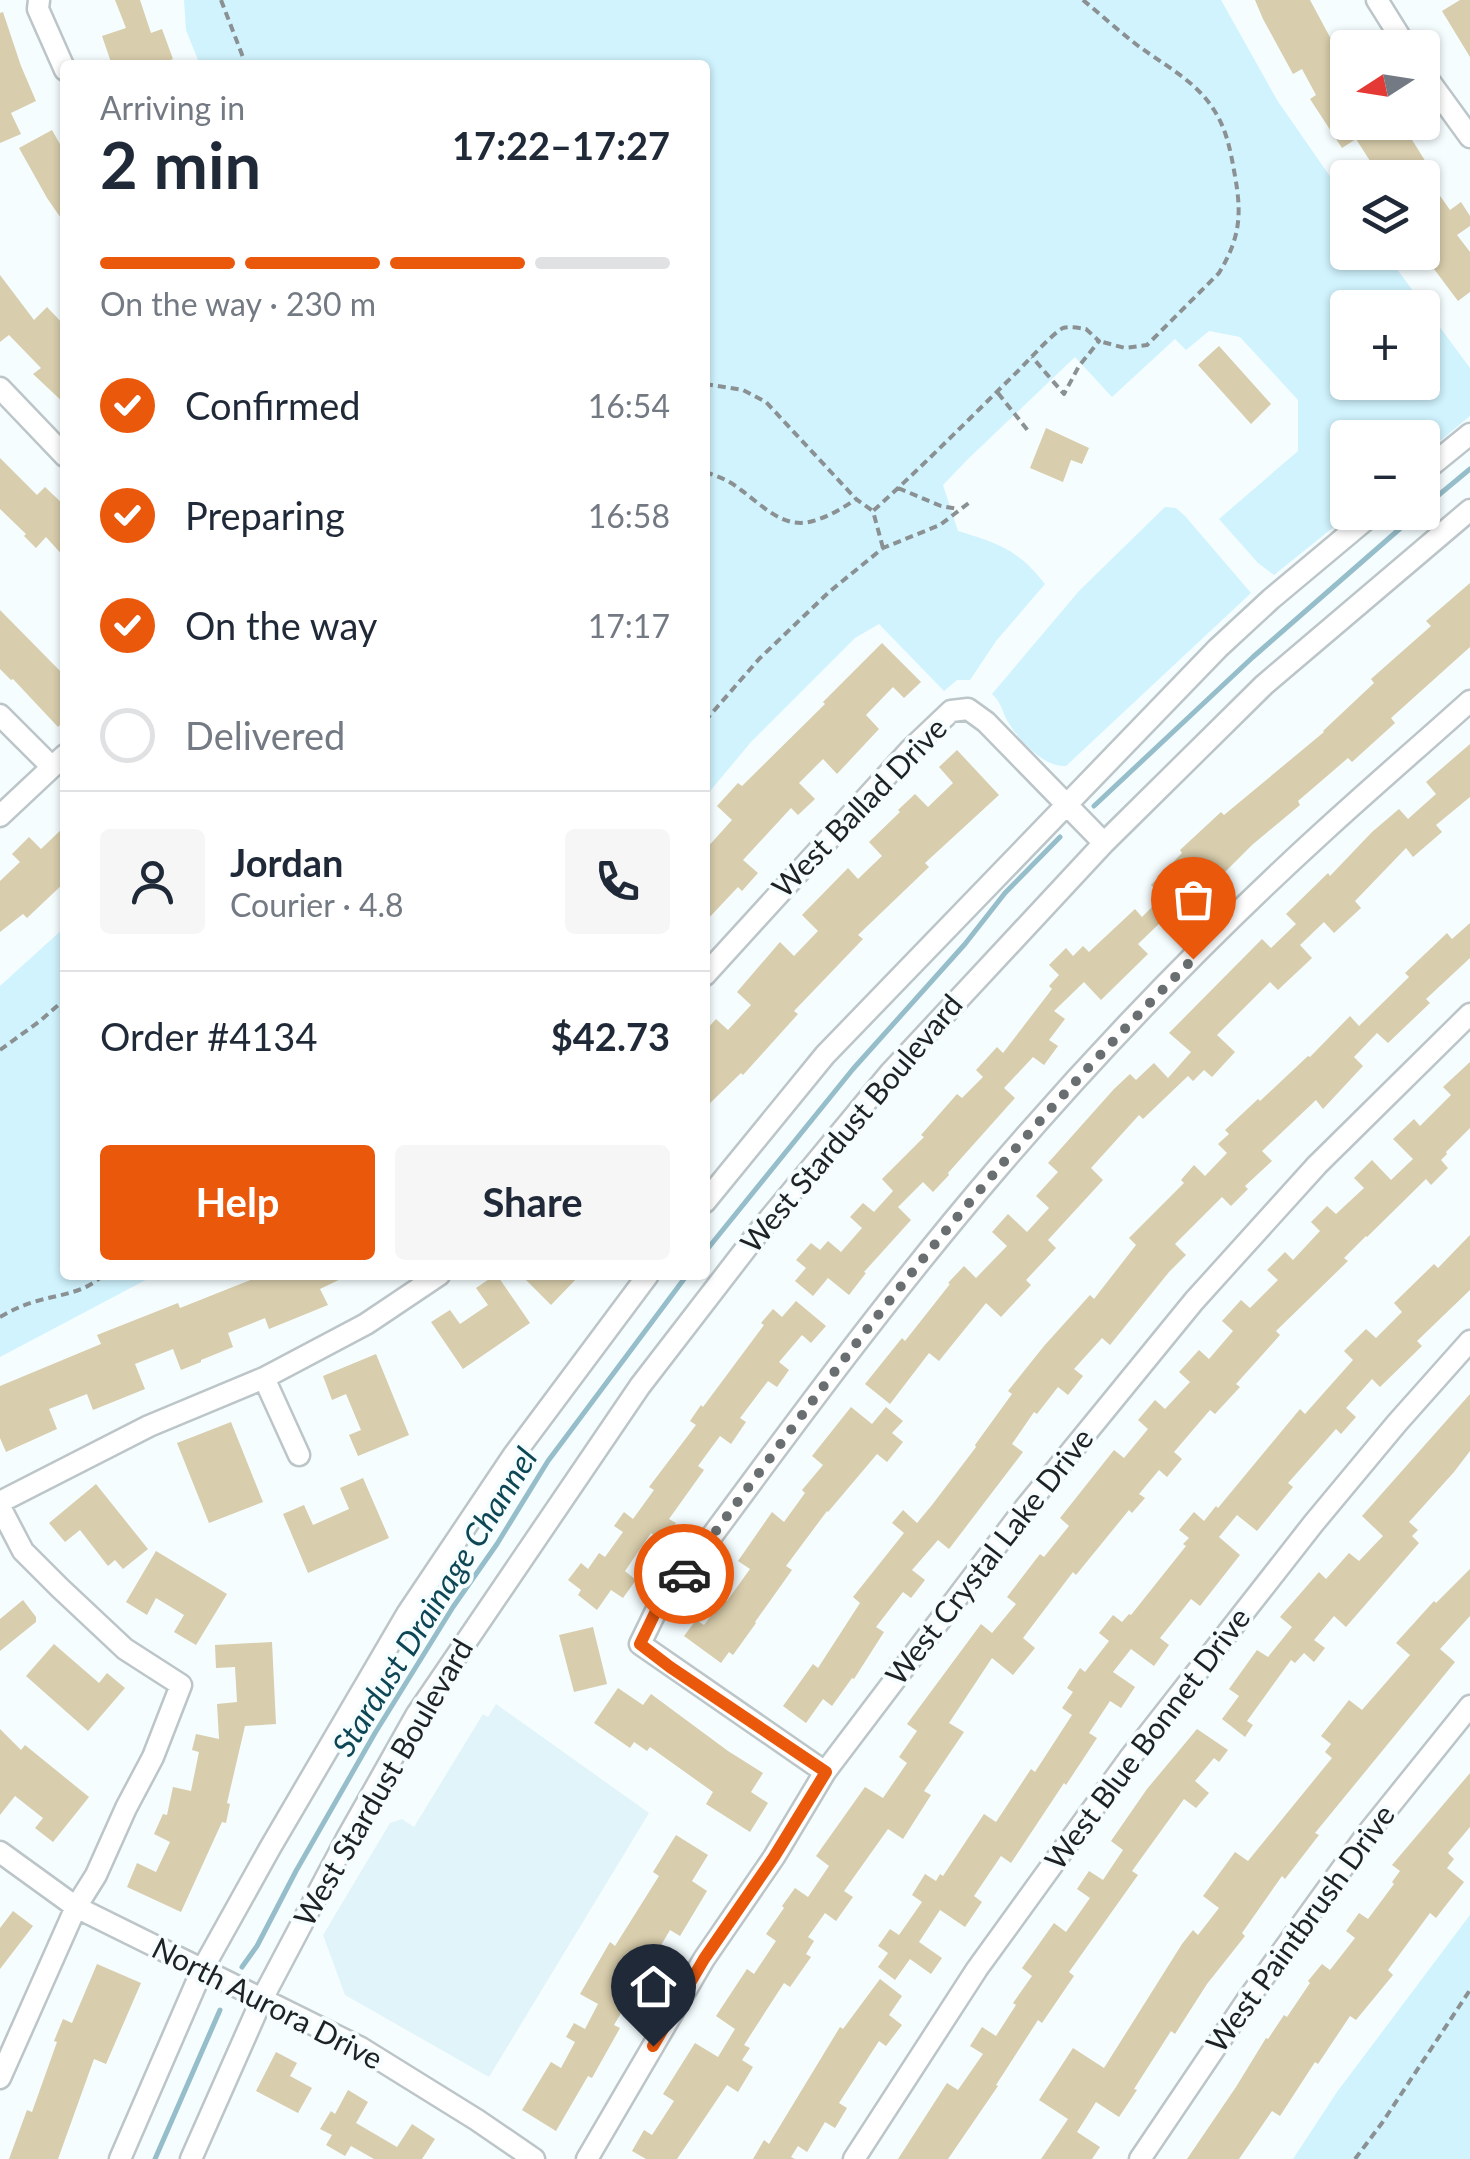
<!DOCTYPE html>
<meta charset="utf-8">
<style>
body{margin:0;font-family:Lato,sans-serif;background:#f6f6f7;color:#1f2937;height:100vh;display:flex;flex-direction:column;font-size:38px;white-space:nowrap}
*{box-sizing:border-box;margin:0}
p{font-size:32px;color:#747a83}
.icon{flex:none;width:55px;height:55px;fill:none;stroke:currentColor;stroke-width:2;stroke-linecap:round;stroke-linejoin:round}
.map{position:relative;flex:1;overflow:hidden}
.drawer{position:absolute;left:60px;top:60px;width:650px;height:1220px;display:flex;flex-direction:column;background:#fff;border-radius:10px;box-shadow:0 2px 8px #0004}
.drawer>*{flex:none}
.needle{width:65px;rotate:258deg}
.fabs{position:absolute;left:1330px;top:30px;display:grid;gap:20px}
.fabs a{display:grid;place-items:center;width:110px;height:110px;border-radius:10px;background:#fff;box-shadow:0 2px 8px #0004;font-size:50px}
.pin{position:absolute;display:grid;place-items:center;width:85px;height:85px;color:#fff;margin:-102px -42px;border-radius:50% 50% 50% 0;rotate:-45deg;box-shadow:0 0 10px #0007}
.pin .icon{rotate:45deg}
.courier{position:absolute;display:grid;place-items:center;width:100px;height:100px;margin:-50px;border:8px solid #ea580c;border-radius:50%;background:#fff;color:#222;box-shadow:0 2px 12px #0007}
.head em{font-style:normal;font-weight:700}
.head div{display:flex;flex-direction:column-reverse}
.head{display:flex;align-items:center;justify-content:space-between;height:170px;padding:0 40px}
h1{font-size:65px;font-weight:700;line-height:75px}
.bar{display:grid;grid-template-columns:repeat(4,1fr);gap:15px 10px;align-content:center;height:120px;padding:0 40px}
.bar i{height:12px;border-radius:8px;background:#e0e1e3}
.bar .on{background:#ea580c}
.bar p{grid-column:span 4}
.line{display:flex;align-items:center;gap:25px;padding:0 40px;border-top:2px solid #e0e1e3}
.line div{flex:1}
.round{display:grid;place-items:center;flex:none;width:105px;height:105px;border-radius:10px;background:#f6f6f7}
ol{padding:0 40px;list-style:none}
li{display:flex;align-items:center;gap:30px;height:110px}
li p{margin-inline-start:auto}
li .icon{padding:10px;border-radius:50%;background:#ea580c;color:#fff;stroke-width:4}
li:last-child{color:#747a83}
li i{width:55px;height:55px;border:5px solid #e0e1e3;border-radius:50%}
.primary-button{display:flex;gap:20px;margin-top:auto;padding:20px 40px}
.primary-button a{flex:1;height:115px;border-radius:10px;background:#ea580c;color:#fff;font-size:40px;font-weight:700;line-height:115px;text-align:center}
.primary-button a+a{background:#f6f6f7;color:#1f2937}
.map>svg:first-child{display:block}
.built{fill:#e1f4fa}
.green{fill:#d0f3fe;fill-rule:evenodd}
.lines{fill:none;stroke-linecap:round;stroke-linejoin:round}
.stream{stroke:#96beca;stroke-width:5}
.building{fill:#d8cdac}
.minor-casing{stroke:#bcc5c8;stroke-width:25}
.path{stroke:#8b9193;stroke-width:4;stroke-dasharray:8 5;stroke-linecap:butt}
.minor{stroke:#fff;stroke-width:20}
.done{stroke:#696f70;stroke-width:10;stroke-dasharray:0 18}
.route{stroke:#ea580c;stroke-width:12}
.labels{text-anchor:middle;stroke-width:8;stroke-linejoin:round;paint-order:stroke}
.street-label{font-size:30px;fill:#1e2223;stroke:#f5fdff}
.water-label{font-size:32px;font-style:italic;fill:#0d4755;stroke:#f5fdff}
</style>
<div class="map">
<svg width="1470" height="2159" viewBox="0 0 1470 2159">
<rect width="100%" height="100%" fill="#f5fdff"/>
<!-- built -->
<path class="built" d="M496,1704l153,109 -160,264 -144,-82 -22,-60 67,-112 12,-4 12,8 69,-113 5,3z"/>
<!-- green -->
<path class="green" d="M184,0h1037l56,100 70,101 1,51 37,1 85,115v48l-47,39 -1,-17h-74v74l3,1 -77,62 -16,-12 -39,-44 79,-68v-51l-58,-63 -31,-6 -23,19 -11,-11 -63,58 -37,-40 -107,102 -25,26 15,46c42,13 59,18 87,53l-49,57 -26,39h-13l-13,11 -65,-67 -24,14 -104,104 -46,55v-732h-505l-14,-35zM1348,308h74v74h-74z
M1165,507l11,1 9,8 66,77 -185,173c-21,2 -47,-26 -58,-44 -6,-10 -6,-19 -16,-28l87,-103z
M65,927v348h90l-155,82v-371z
M1470,1915v244h-177l44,-67z"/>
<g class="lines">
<!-- stream -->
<path class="stream" d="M1422,509l48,-40
M1094,806l159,-149 166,-145
M705,1252l148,-183 112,-125 40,-51 55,-56
M242,1967l15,-21 39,-75 79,-138 78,-126 44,-63 51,-83 139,-186
M155,2159l65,-149"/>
</g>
<!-- building -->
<path class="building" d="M115,0h25l11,33 11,-4 11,30 -8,3 1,3h-54l-10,-29 24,-8z
M1255,0h55l21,39 9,-5 8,14v74h53l31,50 -6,4 24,34 11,-8 9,14v10l-13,9 13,17v40l-12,9 -36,-48v-75h-41l-25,-39 -14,9 -32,-49 6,-4 -14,-26 -9,5 -30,-55z
M1460,0h10v57l-28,-46z
M3,12l18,54 15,35 -25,12 10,21 -21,9v-130z
M52,130l13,23v71l-18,-26 -28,-50z
M0,275l34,45 13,-13 18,19v78l-32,-30 8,-6 -32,-33 -9,7z
M1219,346l52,58 -20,20 -53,-59z
M1046,428l43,20 -7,16 -11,-4 -8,22 -33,-14z
M0,458l37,37 8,-8 20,19v52l-19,-21 -10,11 -12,-12 2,-2 -26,-25z
M1470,583v64l-79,71 4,5 -43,39 -4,-4 -50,43 2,4 -48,40 -83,83 -7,-7 -24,23 10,10 -47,46 -17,-18 -30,29 11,8 -16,21 9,6 -14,19 -11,-8 -29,31 11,10 -67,75 1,2 -16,17 -10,-10 -25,25 13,13 -47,52 2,1 -17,22 -21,-17 -15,18 -18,-15 11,-13 -10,-8 15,-17 9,7 8,-9 13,11 21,-24 -12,-11 13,-14 11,9 19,-21 -11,-12 42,-42 -3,-2 36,-41 5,4 21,-21 -7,-7 21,-23 6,6 49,-64 -3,-3 10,-11 -10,-10 17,-17 7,8 10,-10 6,6 46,-43 7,8 20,-20 -11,-12 31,-32 -2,-3 41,-38 3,3 100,-83 -1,-1 51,-48 -3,-4 60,-53 -5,-5z
M0,610l65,66v44l-7,7 -45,-48 -2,1 -11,-11z
M882,643l39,39 -17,16 -11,-11 -27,28 13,14 -42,45 -14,-15 -24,24 16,16 -17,16 -7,-7 -48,52 15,13 -16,18 -4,-4 -33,35v-72l27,-30 -15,-14 21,-23 4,3 83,-82 -2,-2z
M1470,744v53l-34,28 6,7 -29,25 -7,-9 -51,53 6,7 -27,25 -10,-11 -24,23 12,13 -34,32 -8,-8 -53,53 18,17 -23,25 -8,-7 -11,11 -5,-5 -45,43 -4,-4 -48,53 12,12 -55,60 8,8 -30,32 5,5 -30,32 -15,-14 -47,58 -10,-8 -39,51 -25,-20 37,-46 3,3 45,-57 -2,-1 16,-17 12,12 31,-32 -15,-14 16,-18 19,18 22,-24 -13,-12 22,-24 -10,-9 66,-74 16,-15 6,6 18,-17 14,15 23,-26 -22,-19 93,-94 9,9 25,-24 -10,-10 42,-41 2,3 42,-44 27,-23 9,10 28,-25 -10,-12z
M957,750l42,45 -74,68 4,4 -71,68 5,4 -69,72 4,3 -55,61 -2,-2 -36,35v-77l11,-12 12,11 23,-25 -14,-13 43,-50 14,14 24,-25 -16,-16 46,-47 10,11 24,-23 -13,-14 31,-30 -2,-2 17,-16 13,13 25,-24 -14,-16z
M65,826v56l-38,36 -4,-4 -23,18v-51l20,-19 -8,-8 17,-17 12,12z
M1470,923v35l-44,41 4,4 -42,40 -11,-10 -23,24 9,9 -40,43 -7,-9 -54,51 10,10 -27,25 3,3 -17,17 -9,-9 -47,47 11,11 -17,17 -59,73 -8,-7 -28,31 9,7 -15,19 -10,-8 -21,27 -3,-2 -22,32 11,8 -74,97 -11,-9 -26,30 13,10 -14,18 -8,-6 -27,35 8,5 -30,47 -2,-1 -20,28 -9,-7 -17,24 -23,-17 30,-42 5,4 42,-65 -7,-6 51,-64 -12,-10 11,-13 14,13 15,-18 44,-58 -1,-2 37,-51 -4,-3 36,-45 46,-51 4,4 42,-54 -7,-7 55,-55 -3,-3 13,-15 11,11 22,-23 -9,-9 11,-10 -4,-4 33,-31 2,2 48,-45 2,1 40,-41 9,10 50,-49 -4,-4 42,-40 5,6z
M1470,1062v66l-24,24 1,2 -6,6 7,8 -17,17 -5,-6 -59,58 -1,-1 -22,22 4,3 -72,70 4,4 -44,49 4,3 -25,27 -5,-4 -36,42 8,7 -15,18 -8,-7 -20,24 6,4 -13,15 -3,-3 -53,65 -3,-3 -50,66 12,10 -22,27 -21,-17 -43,65 15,9 -40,59 7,4 -28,44 -15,-10 -44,62 9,6 -17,24 -11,-8 -17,24 6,4 -8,13 5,3 -21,30 -6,-4 -40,62 6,3 -8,12 11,7 -15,25 -11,-7 -50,74h-31l-14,-8 12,-21 8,5 22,-34 -11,-7 32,-51 23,14 17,-28 -19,-13 31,-47 7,5 22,-33 -10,-7 18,-26 -2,-2 13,-18 13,9 21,-31 -13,-10 49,-69 18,11 24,-35 -8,-6 18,-26 -10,-7 74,-100 11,9 24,-29 -9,-7 33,-43 4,3 25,-31 -9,-8 54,-68 10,8 24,-29 -10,-9 17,-20 10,9 25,-27 -11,-10 20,-22 10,9 24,-28 -11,-10 19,-21 9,8 28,-28 -11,-10 18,-18 8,8 27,-29 -9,-9 16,-16 9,8 28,-26 -10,-10 18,-18 19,20 22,-21 -20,-20 21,-20 6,7 31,-31 -8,-8z
M1470,1235v55l-53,51 5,5 -42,41 -8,-8 -26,29 10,9 -15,17 -5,-5 -48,54 5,4 -36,44 -20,-16 -18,22 21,18 -40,51 -9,-7 -31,39 9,7 -15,21 -23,-17 -18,23 22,15 -14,21 -11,-7 -21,32 8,5 -31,47 -2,-2 -53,80 -10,-7 -27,40 8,6 -17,25 -25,-17 -21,32 23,16 -11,16 -21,-15 -15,21 -17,-13 10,-14 -10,-7 12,-17 9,6 23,-33 -10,-7 13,-21 11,7 4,-7 3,2 41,-62 12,8 35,-53 4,3 37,-57 -10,-7 11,-16 -6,-4 13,-20 5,4 24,-31 -10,-8 14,-18 9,7 7,-8 2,1 55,-69 -3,-2 6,-6 -10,-8 15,-18 10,9 12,-15 2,2 82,-99 5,5 48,-54 -9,-9 22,-22 10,9 26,-26 -8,-9 40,-39 4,4z
M263,1275h86l-29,14 8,16 -59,24 -4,-11 -37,15 5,14 -32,13v2l-20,8 -8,-21 -38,15 10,25 -52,21 -6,-16 -38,15 8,20 -51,23 -6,-14v-52l101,-42 -4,-9 81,-32 2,5z
M495,1275h2l33,48 -67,46 -32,-47 19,-12 10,14 28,-19 -12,-17z
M521,1275h59l-29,30z
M796,1301l30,25 -15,17 -9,-8 -23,27 10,8 -12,17 -9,-6 -28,37 6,4 -15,22 -11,-8 -22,30 6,4 -35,49 7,4 -13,19 -12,-9 -26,38 11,9 -13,18 -12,-8 -14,20 -19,-15 3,-5 -13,-10 13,-17 7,6 11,-16 6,4 18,-25 -9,-6 10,-14 9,7 21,-29 -5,-3 47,-62 -6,-4 11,-16 2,2 61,-82 -3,-2 12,-14 9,8z
M376,1354l33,81 -51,21 -9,-21 12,-5 -15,-36 -14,6 -9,-24z
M1470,1394v57l-16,21 -45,50 9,8 -6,6 7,7 -73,84 -12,-11 -20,24 11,8 -11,14 -10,-9 -9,10 -4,-3 -44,61 6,4 -8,12 -23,-18 17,-23 -10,-7 28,-39 11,7 24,-30 -12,-10 39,-45 7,7 23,-26 10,8 24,-25 -21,-20z
M851,1407l21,17 14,-17 17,14 -11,12 11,9 -16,20 -10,-8 -49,58 -1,-1 -41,55 6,4 -37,52 1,1 -23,32 -4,-3 -8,11 -37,-27 12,-16 8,5 19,-26 4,2 23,-32 -12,-8 34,-49 12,10 21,-29 -3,-3 21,-25 -11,-9z
M231,1422l32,80 -54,21 -32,-80z
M363,1478l26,60 -81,35 -25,-59 21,-9 9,20 36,-16 -9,-21z
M96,1484l52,65 -25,20 -8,-9 -7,6 -28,-36 -15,12 -16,-19z
M156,1551l71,43 -31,51 -22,-13 10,-17 -28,-17 -9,17 -21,-13z
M1470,1569v47l-30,33 15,13 -140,171 4,2 -34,44 -3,-3 -40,57 3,3 -38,48 -32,50 -4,-3 -37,58 3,1 -18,27 -23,-15 -19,30 23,15 -8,12h-51l27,-40 -29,-19 34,-52 31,20 78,-124 11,-14 5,5 21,-27 -16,-12 32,-44 13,9 84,-103 -7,-6 6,-8 -10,-8 28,-36 13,10 48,-55 -14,-12 38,-42 2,2z
M23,1600l13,17v5l-36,29v-32z
M593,1627l14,57 -33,8 -15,-57z
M272,1642l4,82 -31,2 -18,77 3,1 -4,19 -4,-1 -41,90 -54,-25 10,-24 19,9 14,-30 -16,-8 9,-20 4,1 6,-28 18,4 8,-39 -7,-2 4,-16 23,5 -2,-35 20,-2 -2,-35 -19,1 -1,-23z
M54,1644l45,39 8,-10 18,15 -37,43 -62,-55z
M618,1688l25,17 8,-11 77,57 35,22 -12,19 17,11 -18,29 -44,-28 7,-12 -63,-45 -3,4 -13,-9 -4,6 -36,-25z
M0,1729l21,21 4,-5 64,52 -36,45 -18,-14 8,-10 -28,-22 -15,19z
M1197,1729l31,21 -9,12 -5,-4 -19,23 14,12 -13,15 -12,-9 -52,72 6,4 -69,97 5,4 -32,47 -4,-3 -42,65 2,1 -50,73h-50l49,-76 11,7 25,-36 -13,-8 12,-19 14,9 20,-31 -3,-2 19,-27 -10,-8 32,-45 12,9 24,-34 -13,-9 12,-18 14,9 20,-30 -12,-9 36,-52z
M1470,1773v54l-22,26 6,6 -7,9 17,14 -28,36 -6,-5 -42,57 5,5 -37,45 -6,-4 -32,48 -3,-2 -35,54 -8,-5 -33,48h-52l49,-72 30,-49 2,1 16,-24 3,2 23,-34 -2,-2 14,-17 8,6 25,-32 -9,-7 13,-18 9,6 26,-35 -2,-2 8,-11 -8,-6z
M676,1835l32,20 -16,26 15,10 -27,45 -10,-6 -56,95 6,3 -28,50 -4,-2 -32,55 -34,-21 29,-48 10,6 14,-26 -9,-5 8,-14 11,6 13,-25 -18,-10 30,-52 5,4 44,-70 -6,-4z
M13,1911l20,15 -33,43v-41z
M97,1964l44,19 -35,81 -12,-5 -36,100h-49l18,-49 5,2 25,-70 -3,-1 9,-22 9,4z
M880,1979l22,17 -13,19 13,10 -16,21 -7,-5 -40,62 8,5 -12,20 -10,-6 -18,30 -9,-6 -7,11 4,2h-42l11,-19 5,4 71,-117 3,2z
M276,2052l21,11 -7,13 22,12 -14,25 -42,-22z
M348,2090l20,12 -12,21 41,24 15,-23 23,15 -13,20h-48l-23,-13 -6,10 -19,-11 6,-10 -12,-6 11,-18 4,3z"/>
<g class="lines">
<defs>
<path id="minor" d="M39,0l-1,9 27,61
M1377,0l30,48
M1422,71l48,66
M0,388l65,68
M1422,473l48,-39
M0,715l52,52
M0,816l65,-61
M705,975l206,-226 40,-38 17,-2 18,13 118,121
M705,1202l120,-147 393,-407 53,-49 104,-87
M264,1378l35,77
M0,1502l149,-76 115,-48 102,-54 73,-49
M0,1507l23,44 37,37 65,61 56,36 -28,72 -27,51 -30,67 -20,32 -76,171
M825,1772l-185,-128 15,-31c111,-150 220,-302 342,-444 101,-118 211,-232 326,-337 48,-44 98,-87 147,-131
M0,1852l76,55 285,141 116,72 57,39
M120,2159l82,-189 68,-122 137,-234 106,-158 135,-181
M191,2159l70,-158 85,-161 71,-126 223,-328 121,-157 129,-156 214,-230 160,-158 206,-175
M587,2159l117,-200 70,-102 51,-85 200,-264 169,-207 123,-136 153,-151
M854,2159l123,-190 152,-210 184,-235 84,-101 73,-82
M1140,2159l108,-160 119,-165 103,-128"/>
</defs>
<!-- minor casing -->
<use href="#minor" class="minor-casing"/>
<!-- path -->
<path class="path" d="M221,0l25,65
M1083,0c18,15 36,31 54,45 27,20 59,36 77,65 13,20 17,43 21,66 7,39 5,62 -16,97l-72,72 -22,3 -26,-7
M705,384l38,6 23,12 90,97
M998,393l31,39
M705,472c13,4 25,9 36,18 21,15 43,40 72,31 15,-4 30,-13 43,-22l17,12
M898,488l43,18 17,3
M883,548l-10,-37c50,-45 97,-93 145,-140 10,-10 35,-38 45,-43 7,-2 16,0 23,1l13,12 -20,25 -15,28 -32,-37
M705,721l54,-62 70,-67 54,-44 57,-23 30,-23
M0,1050l40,-29 25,-22
M0,1317c12,-7 23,-12 37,-16 24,-7 48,-8 66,-26
M1355,2159l27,-36 88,-133"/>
<!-- minor -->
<use href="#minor" class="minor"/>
</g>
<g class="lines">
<!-- done -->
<path class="done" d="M684,1574c77,-103 153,-209 234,-309 86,-107 178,-209 275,-306"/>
<!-- route -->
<path class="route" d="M653,2046l51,-87 70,-102 52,-85 -156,-105 -30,-23 15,-31 29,-39"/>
</g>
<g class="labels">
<!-- street labels -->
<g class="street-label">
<text transform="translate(860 808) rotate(-46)" y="10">West Ballad Drive</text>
<text transform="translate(852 1124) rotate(-50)" y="10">West Stardust Boulevard</text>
<text transform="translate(990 1557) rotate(-52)" y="10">West Crystal Lake Drive</text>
<text transform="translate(1148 1739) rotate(-53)" y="10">West Blue Bonnet Drive</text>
<text transform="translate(384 1783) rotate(-60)" y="10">West Stardust Boulevard</text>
<text transform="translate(1301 1929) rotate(-54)" y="10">West Paintbrush Drive</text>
<text transform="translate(267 2004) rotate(27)" y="10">North Aurora Drive</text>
</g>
<!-- water labels -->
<g class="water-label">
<text transform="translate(435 1602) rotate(-58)" y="11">Stardust Drainage Channel</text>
</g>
</g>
</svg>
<div class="fabs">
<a><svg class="needle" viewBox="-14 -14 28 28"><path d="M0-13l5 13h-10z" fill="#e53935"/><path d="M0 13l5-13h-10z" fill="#747a83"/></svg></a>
<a><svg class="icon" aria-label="layers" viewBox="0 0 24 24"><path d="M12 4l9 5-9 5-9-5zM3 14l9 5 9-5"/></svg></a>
<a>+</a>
<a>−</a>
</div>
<div class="pin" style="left:1193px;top:959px;background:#ea580c"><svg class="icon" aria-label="bag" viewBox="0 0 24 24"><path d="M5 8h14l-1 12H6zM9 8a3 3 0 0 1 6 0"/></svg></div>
<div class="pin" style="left:653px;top:2046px;background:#1f2937"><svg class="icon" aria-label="home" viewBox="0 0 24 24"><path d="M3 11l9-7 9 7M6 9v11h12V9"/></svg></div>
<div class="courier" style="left:684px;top:1574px"><svg class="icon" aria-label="car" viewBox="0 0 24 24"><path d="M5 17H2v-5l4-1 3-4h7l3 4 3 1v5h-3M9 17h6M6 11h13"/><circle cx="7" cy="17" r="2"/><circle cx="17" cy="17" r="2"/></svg></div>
<section class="drawer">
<div class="head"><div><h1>2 min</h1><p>Arriving in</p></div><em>17:22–17:27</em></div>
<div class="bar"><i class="on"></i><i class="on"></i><i class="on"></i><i></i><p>On the way · 230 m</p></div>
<ol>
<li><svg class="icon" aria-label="check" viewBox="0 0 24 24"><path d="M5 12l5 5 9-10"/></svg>Confirmed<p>16:54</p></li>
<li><svg class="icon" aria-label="check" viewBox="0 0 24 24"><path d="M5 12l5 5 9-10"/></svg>Preparing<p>16:58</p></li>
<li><svg class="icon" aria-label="check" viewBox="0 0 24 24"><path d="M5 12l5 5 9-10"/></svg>On the way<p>17:17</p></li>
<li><i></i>Delivered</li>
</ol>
<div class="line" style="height:180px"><a class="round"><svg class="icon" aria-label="person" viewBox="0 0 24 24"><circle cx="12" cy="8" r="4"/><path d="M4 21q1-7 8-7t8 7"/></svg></a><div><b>Jordan</b><p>Courier · 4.8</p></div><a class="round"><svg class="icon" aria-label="phone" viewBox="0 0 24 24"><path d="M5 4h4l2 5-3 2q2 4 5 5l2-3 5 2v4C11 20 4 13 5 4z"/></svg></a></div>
<div class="line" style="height:130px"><div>Order #4134</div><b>$42.73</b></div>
<div class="primary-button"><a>Help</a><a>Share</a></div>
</section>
</div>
